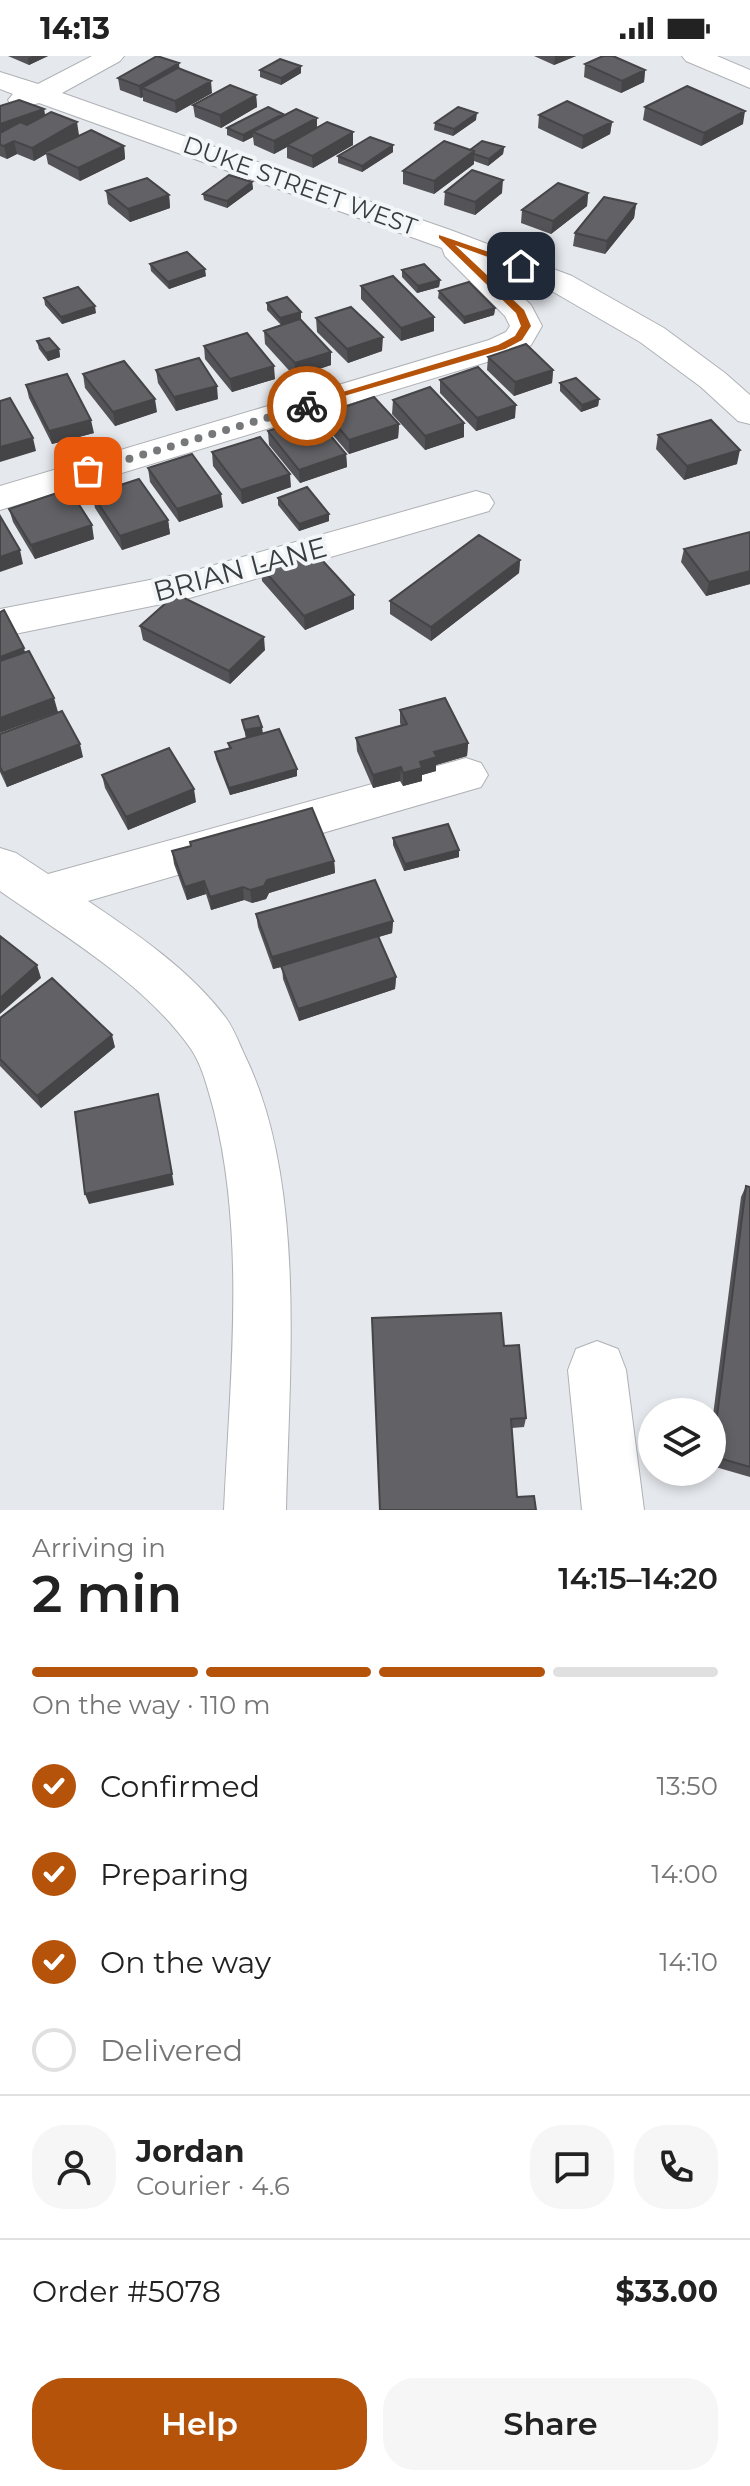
<!DOCTYPE html>
<meta charset="utf-8">
<style>
body{margin:0;font-family:Montserrat,sans-serif;background:#f6f6f6;color:#222;height:100vh;display:flex;flex-direction:column;font-size:30px;white-space:nowrap}
*{box-sizing:border-box;margin:0}
p{font-size:26px;color:#767676}
.icon{flex:none;width:44px;height:44px;fill:none;stroke:currentColor;stroke-width:2;stroke-linecap:round;stroke-linejoin:round}
.map{position:relative;height:1454px;overflow:hidden}
.sheet{display:flex;flex-direction:column;background:#fff;flex:1}
.sheet>*{flex:none}
.buttons{position:absolute;left:638px;top:1342px;display:grid;gap:16px}
.buttons a{display:grid;place-items:center;width:88px;height:88px;border-radius:50%;background:#fff;box-shadow:0 4px 12px #0003;font-size:40px}
.pin{position:absolute;display:grid;place-items:center;width:68px;height:68px;color:#fff;margin:-34px;border-radius:16px;box-shadow:0 4px 12px #0006}
.courier{position:absolute;display:grid;place-items:center;width:80px;height:80px;margin:-40px;border:6px solid #b45309;border-radius:50%;background:#fff;color:#222;box-shadow:0 2px 10px #0007}
.head em{font-style:normal;font-weight:600}
.head div{display:flex;flex-direction:column-reverse}
.head{display:flex;align-items:center;justify-content:space-between;height:136px;padding:0 32px}
h1{font-size:52px;font-weight:600;line-height:60px}
.bar{display:grid;grid-template-columns:repeat(4,1fr);gap:12px 8px;align-content:center;height:96px;padding:0 32px}
.bar i{height:10px;border-radius:6px;background:#e0e0e0}
.bar .on{background:#b45309}
.bar p{grid-column:span 4}
.line{display:flex;align-items:center;gap:20px;padding:0 32px;border-top:2px solid #e0e0e0}
.line div{flex:1}
.round{display:grid;place-items:center;flex:none;width:84px;height:84px;border-radius:32px;background:#f6f6f6}
ol{padding:0 32px;list-style:none}
li{display:flex;align-items:center;gap:24px;height:88px}
li p{margin-inline-start:auto}
li .icon{padding:8px;border-radius:50%;background:#b45309;color:#fff;stroke-width:4}
li:last-child{color:#767676}
li i{width:44px;height:44px;border:4px solid #e0e0e0;border-radius:50%}
.primary-button{display:flex;gap:16px;margin-top:auto;padding:16px 32px}
.primary-button a{flex:1;height:92px;border-radius:32px;background:#b45309;color:#fff;font-size:32px;font-weight:600;line-height:92px;text-align:center}
.primary-button a+a{background:#f6f6f6;color:#222}
.status{display:flex;justify-content:space-between;align-items:center;height:56px;padding:0 40px;background:#fff;direction:ltr}
.status svg{height:22px;fill:currentColor}
.map>svg:first-child{display:block}
.lines{fill:none;stroke-linecap:round;stroke-linejoin:round}
.minor-casing{stroke:#aeb1b5;stroke-width:2}
.minor{fill:#fff;fill-rule:evenodd}
.wall{fill:#545357}
.shaded-wall{fill:#454447}
.building{fill:#626165;stroke:#454447;stroke-width:2}
.route{fill:#b45309}
.done{stroke:#76787a;stroke-width:8;stroke-dasharray:0 14.4}
.labels{text-anchor:middle;stroke-width:8;stroke-linejoin:round;paint-order:stroke}
.far-street-label{font-size:24px;fill:#3a3c3d;stroke:#f2f6f9}
.street-label{font-size:28px;fill:#3a3c3d;stroke:#f2f6f9}
</style>
<div class="status"><b>14:13</b><svg viewBox="0 0 49 12"><path d="M0 12V9h3v3zM5 12V6h3v6zM10 12V3h3v9zM15 12V0h3v12zM26 1h20v11H26zM47 4h2v5h-2z"/></svg></div>
<div class="map">
<svg width="750" height="1454" viewBox="0 0 750 1454">
<rect width="100%" height="100%" fill="#e5e8ec"/>
<g class="lines">
<defs>
<path id="minor" d="M92,0h32l-4,5 -58,32 391,138 119,45 92,52 61,45 25,22v29l-12,-3 -37,-34 -61,-45 -90,-52 -59,-23 40,38 11,21 -11,19 -18,9 -513,156v-24l489,-146 17,-8 4,-6 -5,-10 -60,-60 -3,-8 -403,-145 -18,5 -9,-2 -4,-6 5,-6 -13,-5v-17l38,12z
M682,0h35l33,14v18l-64,-27z
M476,435l13,4 5,8 -5,8 -303,88 -186,38v-28l186,-36z
M466,702l15,5 7,12 -7,12 -393,114c49,33 102,69 138,117 8,11 13,25 19,38 62,127 44,315 41,454h-62c6,-131 22,-270 -10,-399 -6,-21 -11,-44 -23,-62 -45,-65 -128,-114 -191,-158v-43l16,5 32,21z
M597,1285l21,8 8,21 18,140h-62l-14,-140 8,-21z"/>
</defs>
<!-- minor casing -->
<use href="#minor" class="minor-casing"/>
<!-- minor -->
<use href="#minor" class="minor"/>
</g>
<!-- wall -->
<path class="wall" d="M8,0h40l-19,9z
M534,0h42l-22,9z
M585,8l60,6 -1,12 -23,11 -37,-16z
M301,10v7l-20,12 -21,-8v-7z
M179,13l33,24 -36,20 -33,-12v-4l-2,1 -21,-8 -2,-12z
M256,39l1,12 -36,21 -26,-11 -2,-12z
M0,50l44,3 1,7 34,19 45,11 1,13 -45,22 -32,-17 -2,-10 -12,7 -17,-7 -10,5 -7,-3z
M645,51l98,17 -42,22 -58,-26z
M283,58l1,2 33,12 36,4v13l-40,23 -26,-10v-11l-13,7 -20,-9 -1,-8 -10,5 -16,-7v-7z
M539,59l73,7 -2,12 -28,15 -44,-21z
M476,64l-23,16 -19,-6 1,-7z
M393,89v7l-31,20 -24,-9v-7z
M504,91l-1,7 -15,12 -14,-5v3l-40,30 -31,-10v-13l67,-21z
M252,126l1,7 -26,19 -23,-8 -1,-6z
M106,135l63,4 1,13 -40,14 -22,-18z
M445,136l57,1 -27,22 -31,-10z
M588,137l-1,13 -36,28 -30,-11 1,-13z
M636,148l-2,14 -29,36 -32,-8 2,-13z
M150,208l56,12 -37,13 -18,-18z
M402,214l38,10 -1,7 -22,6 -15,-16z
M361,230l73,31v14l-33,10 -40,-42z
M439,235l56,17 -1,7 -30,9 -26,-26z
M44,242l52,15 -34,11 -17,-19z
M267,247l34,9v7l-20,6 -14,-15z
M316,262l66,33 -34,12 -31,-31z
M264,275l67,34 -36,12 -30,-33z
M37,285l22,8 1,8 -12,4 -9,-12z
M204,290l71,33 -43,13 -27,-33z
M488,301l65,13 -1,13 -38,13 -27,-26z
M156,314l62,29 -42,12 -18,-28z
M83,318l74,38 -42,14 -30,-38z
M440,324l75,38 -39,13 -36,-38z
M560,327l39,16 -1,7 -17,6 -21,-21z
M26,329l68,48 -42,11 -23,-46z
M393,344l71,37 -39,13 -33,-36z
M326,357l73,11 -1,14 -49,16 -23,-27z
M268,375l78,23 1,13 -47,16 -31,-38z
M658,379l79,29 -53,16 -28,-31z
M212,396l79,35 -49,17 -29,-38z
M148,412l75,39 -44,15 -29,-40z
M92,438l76,26 2,14 -48,16 -27,-42z
M278,442l51,16v7l-30,10 -21,-26z
M9,453l85,30 -59,20 -22,-37z
M750,476v52l-44,12 -25,-34 3,-13z
M520,504l-1,13 -88,68 -41,-27v-13z
M261,511l93,28v14l-49,21 -43,-49z
M140,570l125,24 -35,34 -87,-44z
M400,654l68,33 -1,13 -31,9v6l-14,4v6l-19,5 -3,-5 -27,7 -16,-37 -1,-13 45,-12 -1,-3z
M242,664l20,13 35,43 -67,19 -14,-36 -1,-7 14,-4 -1,-5 18,-5z
M0,678l83,23 -76,30 -7,-15z
M102,719l94,27 -68,28 -23,-42z
M393,782l66,19 -55,14 -11,-26z
M172,795l162,10 1,12 -66,20 -3,6 -14,4 -8,-3 -33,10 -5,-16 -19,6 -13,-36z
M256,858l137,7 -1,12 -14,4 18,40 -1,12 -96,32 -16,-42 -1,-12 -9,2 -15,-42z
M0,962l115,29 -74,61 -41,-42z
M746,1130l4,1v290l-38,-11v-43l29,-226z
M504,1290l22,72 -2,9 -12,1 -133,82z"/>
<!-- shaded-wall -->
<path class="shaded-wall" d="M33,0h15l-19,9 -1,-7z
M555,0h21l-22,9z
M179,7l1,13 -38,12 1,9 -2,1 -2,-12z
M301,10v7l-20,12v-7z
M645,14l-1,12 -23,11 1,-12z
M211,25l1,12 -36,20 -1,-12z
M256,39l1,12 -36,21 -1,-13z
M44,53l2,13 -46,16v-14z
M745,55l-2,13 -42,22 3,-13z
M477,57l-1,7 -23,16 1,-7z
M283,58l1,7 -31,11v5l-10,5v-7z
M317,62v13l-30,14v2l-13,7v-13z
M77,66l2,13 -34,17 1,2 -12,7 -2,-13z
M612,66l-2,12 -28,15 1,-13z
M353,76v13l-40,23 -1,-12z
M14,85l3,13 -10,5 -3,-13z
M393,89v7l-31,20v-6z
M124,90l1,13 -45,22 -2,-13z
M504,91l-1,7 -15,12 1,-7z
M474,95v13l-40,30v-13z
M503,124l-1,13 -27,22v-13z
M252,126l1,7 -26,19v-7z
M588,137l-1,13 -36,28 2,-13z
M169,139l1,13 -40,14 -2,-13z
M636,148l-2,14 -29,36 2,-13z
M205,213l1,7 -37,13 -1,-7z
M440,224l-1,7 -22,6 1,-7z
M95,250l1,7 -34,11 -1,-7z
M495,252l-1,7 -30,9v-7z
M301,256v7l-20,6 -1,-7z
M434,261v14l-33,10v-13z
M383,281l-1,14 -34,12 -1,-14z
M59,293l1,8 -12,4 -2,-8z
M331,296v13l-36,12v-14z
M274,310l1,13 -43,13 -2,-13z
M553,314l-1,13 -38,13 1,-14z
M217,330l1,13 -42,12 -2,-14z
M155,343l2,13 -42,14 -2,-14z
M599,343l-1,7 -17,6 1,-7z
M516,349l-1,13 -39,13 1,-13z
M91,364l3,13 -42,11 -3,-13z
M464,367v14l-39,13v-14z
M399,368l-1,14 -49,16v-14z
M33,382l3,13 -36,11v-15z
M740,394l-3,14 -53,16 3,-14z
M346,398l1,13 -47,16 -1,-13z
M290,418l1,13 -49,17 -1,-14z
M221,438l2,13 -44,15 -2,-13z
M329,458v7l-30,10v-7z
M168,464l2,14 -48,16 -2,-14z
M92,469l2,14 -59,20 -4,-14z
M20,494l3,14 -23,8v-15z
M520,504l-1,13 -88,68v-14z
M750,515v13l-44,12 3,-14z
M354,539v14l-49,21 -1,-14z
M264,581l1,13 -35,34 -1,-13z
M24,592l3,13 -27,10v-14z
M54,642l4,14 -58,21v-15z
M262,671l1,7 -17,4 -1,-8z
M468,687l-1,13 -31,9v6l-14,4v6l-19,5v-13l31,-21z
M80,688l3,13 -76,30 -4,-14z
M401,711l-1,14 -27,7v-13z
M297,713v7l-67,19 -1,-7z
M194,733l2,13 -68,28 -2,-13z
M459,794v7l-55,14 1,-7z
M334,805l1,12 -66,20 -3,6 -14,4 -2,-13 17,-10z
M204,825l2,13 -19,6 -2,-13z
M243,831l1,13 -33,10 -1,-13z
M393,865l-1,12 -119,36 -1,-12z
M37,909l4,13 -41,36v-16z
M396,921l-1,12 -96,32 -1,-12z
M112,979l3,12 -74,61 -4,-12z
M158,1038l16,91 -85,19 -4,-10z"/>
<!-- building -->
<path class="building" d="M157,0l22,7 -40,23 -21,-8z
M603,0h10l32,14 -23,11 -37,-17z
M280,3l21,7 -20,12 -21,-8z
M178,12l33,13 -36,20 -33,-13z
M230,29l26,10 -36,20 -27,-10z
M687,30l58,25 -41,22 -59,-26z
M19,44l25,9 -44,15v-18z
M567,45l45,21 -29,14 -44,-21z
M268,51l15,7 -40,21 -16,-7z
M458,51l19,6 -23,16 -19,-6z
M296,53l21,9 -43,23 -21,-9z
M51,56l26,10 -45,26 -18,-7 -10,5 -4,-1v-12l20,-11 7,3z
M327,66l26,10 -41,24 -25,-11z
M91,74l33,16 -46,22 -33,-16z
M370,81l23,8 -31,21 -24,-10z
M444,85l30,10 -40,30 -31,-10z
M482,85l22,6 -15,12 -15,-5v-3l-4,-1z
M472,114l31,10 -28,22 -30,-10z
M229,119l23,7 -25,19 -24,-7z
M147,122l22,17 -41,14 -22,-18z
M558,127l30,10 -35,28 -31,-11z
M604,141l32,7 -29,37 -32,-8z
M187,196l18,17 -37,13 -18,-18z
M424,208l16,16 -22,6 -16,-16z
M393,220l41,41 -33,11 -40,-42z
M469,226l26,26 -31,9 -25,-26z
M78,231l17,19 -34,11 -17,-19z
M287,241l14,15 -21,6 -13,-15z
M351,251l32,30 -36,12 -31,-31z
M300,263l31,33 -36,11 -31,-32z
M247,277l27,33 -44,13 -26,-33z
M49,282l10,11 -13,4 -9,-12z
M526,288l27,26 -38,12 -27,-25z
M199,302l18,28 -43,11 -18,-27z
M124,305l31,38 -42,13 -30,-38z
M478,311l38,38 -39,13 -37,-38z
M67,318l24,46 -42,11 -23,-46z
M576,322l23,21 -17,6 -22,-22z
M430,331l34,36 -39,13 -32,-36z
M374,341l25,27 -50,16 -23,-27z
M10,342l23,40 -33,9v-46z
M314,360l32,38 -47,16 -31,-39z
M711,364l29,30 -53,16 -29,-31z
M260,381l30,37 -49,16 -29,-38z
M192,398l29,40 -44,15 -29,-41z
M139,423l29,41 -48,16 -28,-42z
M307,431l22,27 -30,10 -21,-26z
M69,433l23,36 -61,20 -22,-36z
M0,460l20,34 -20,7z
M750,476v39l-41,11 -25,-33z
M479,479l41,25 -89,67 -41,-26z
M310,491l44,48 -50,21 -43,-49z
M176,538l88,43 -35,34 -89,-45z
M4,554l20,38 -24,9v-45z
M29,595l25,47 -54,20v-57z
M445,642l23,45 -34,9 3,5 -17,5 2,6 -19,5 -2,-6 -28,8 -17,-37 51,-14 -7,-14z
M62,655l18,33 -77,29 -3,-6v-33z
M258,660l4,11 -17,3 -3,-10z
M279,673l18,40 -68,19 -14,-36 16,-4 -3,-5z
M169,692l25,41 -68,28 -24,-42z
M312,752l22,53 -67,19 -3,6 -14,4 -7,-3 -33,10 -6,-16 -19,6 -13,-36 19,-5 -1,-4z
M448,768l11,26 -54,14 -12,-26z
M375,824l18,41 -121,36 -16,-43z
M0,880l37,29 -37,33z
M378,880l18,41 -98,32 -17,-43z
M52,922l60,57 -75,61 -37,-37v-41z
M158,1038l14,80 -87,20 -10,-82z
M746,1130l4,1v280l-38,-11z
M501,1257l3,33 15,-1 7,73 -15,1 6,78 17,-1 2,14h-156l-8,-192z"/>
<!-- route -->
<path class="route" d="M439,179l85,29v4h-6l-63,-23 69,65 7,16 -9,14 -17,9 -202,59v-4l195,-59 17,-9 6,-10 -5,-13 -77,-75z"/>
<g class="lines">
<!-- done -->
<path class="done" d="M88,415l219,-65"/>
</g>
<g class="labels">
<!-- far-street labels -->
<g class="far-street-label">
<text transform="translate(300 130) rotate(20)" y="8">DUKE STREET WEST</text>
</g>
<!-- street labels -->
<g class="street-label">
<text transform="translate(240 513) rotate(-15)" y="10">BRIAN LANE</text>
</g>
</g>
</svg>
<div class="buttons">
<a><svg class="icon" aria-label="layers" viewBox="0 0 24 24"><path d="M12 4l9 5-9 5-9-5zM3 14l9 5 9-5"/></svg></a>
</div>
<div class="pin" style="left:88px;top:415px;background:#ea580c"><svg class="icon" aria-label="bag" viewBox="0 0 24 24"><path d="M5 8h14l-1 12H6zM9 8a3 3 0 0 1 6 0"/></svg></div>
<div class="pin" style="left:521px;top:210px;background:#1f2937"><svg class="icon" aria-label="home" viewBox="0 0 24 24"><path d="M3 11l9-7 9 7M6 9v11h12V9"/></svg></div>
<div class="courier" style="left:307px;top:350px"><svg class="icon" aria-label="bike" viewBox="0 0 24 24"><circle cx="6" cy="16" r="4"/><circle cx="18" cy="16" r="4"/><path d="M6 16l4-8h5l3 8M10 8l3 8H6M13 5h3"/></svg></div>
</div>
<section class="sheet">
<div class="head"><div><h1>2 min</h1><p>Arriving in</p></div><em>14:15–14:20</em></div>
<div class="bar"><i class="on"></i><i class="on"></i><i class="on"></i><i></i><p>On the way · 110 m</p></div>
<ol>
<li><svg class="icon" aria-label="check" viewBox="0 0 24 24"><path d="M5 12l5 5 9-10"/></svg>Confirmed<p>13:50</p></li>
<li><svg class="icon" aria-label="check" viewBox="0 0 24 24"><path d="M5 12l5 5 9-10"/></svg>Preparing<p>14:00</p></li>
<li><svg class="icon" aria-label="check" viewBox="0 0 24 24"><path d="M5 12l5 5 9-10"/></svg>On the way<p>14:10</p></li>
<li><i></i>Delivered</li>
</ol>
<div class="line" style="height:144px"><a class="round"><svg class="icon" aria-label="person" viewBox="0 0 24 24"><circle cx="12" cy="8" r="4"/><path d="M4 21q1-7 8-7t8 7"/></svg></a><div><b>Jordan</b><p>Courier · 4.6</p></div><a class="round"><svg class="icon" aria-label="chat" viewBox="0 0 24 24"><path d="M4 5h16v11H9l-5 4z"/></svg></a><a class="round"><svg class="icon" aria-label="phone" viewBox="0 0 24 24"><path d="M5 4h4l2 5-3 2q2 4 5 5l2-3 5 2v4C11 20 4 13 5 4z"/></svg></a></div>
<div class="line" style="height:104px"><div>Order #5078</div><b>$33.00</b></div>
<div class="primary-button"><a>Help</a><a>Share</a></div>
</section>
